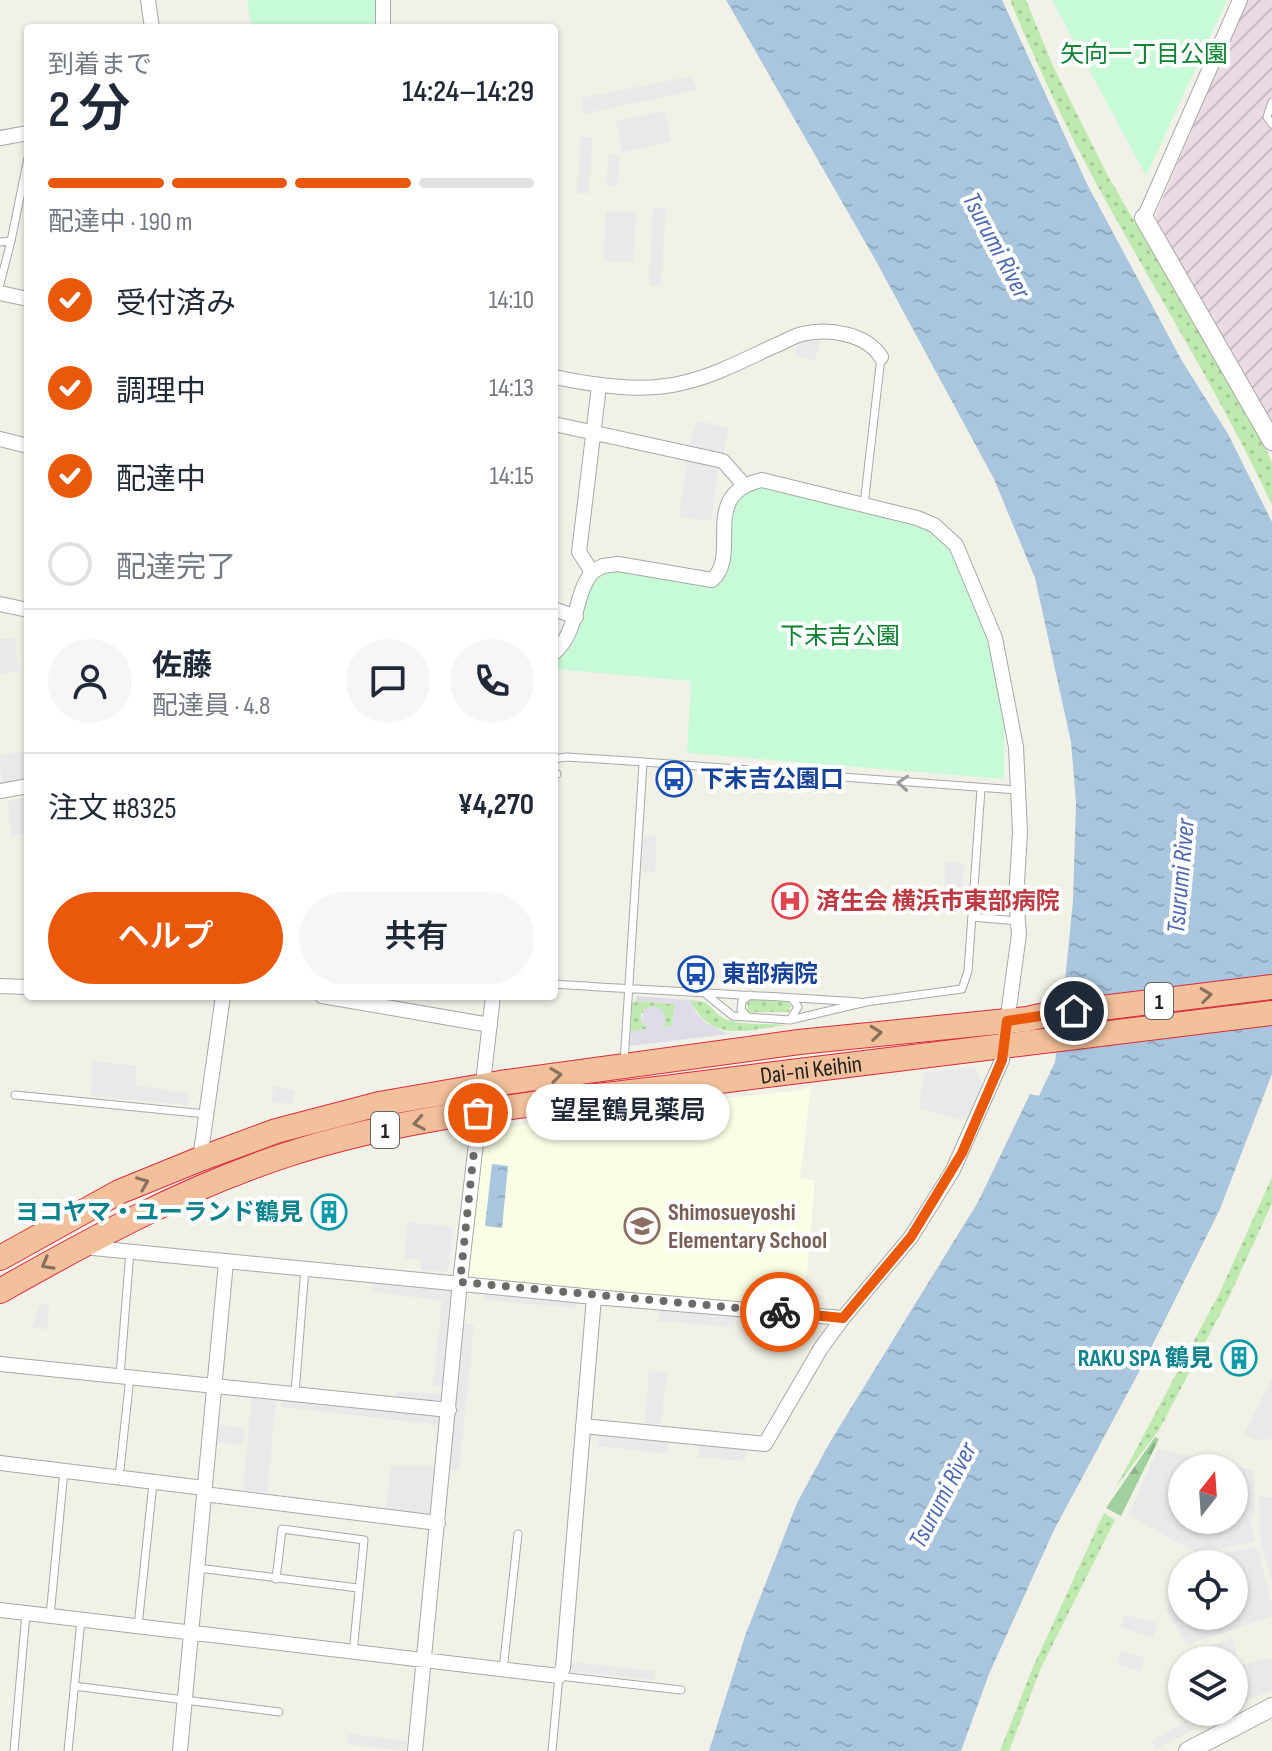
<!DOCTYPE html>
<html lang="ja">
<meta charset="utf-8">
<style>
body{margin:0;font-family:"Sofia Sans Condensed","Noto Sans JP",sans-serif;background:#f6f6f7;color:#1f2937;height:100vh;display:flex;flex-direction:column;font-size:30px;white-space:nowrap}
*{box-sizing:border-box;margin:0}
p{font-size:26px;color:#747a83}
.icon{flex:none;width:44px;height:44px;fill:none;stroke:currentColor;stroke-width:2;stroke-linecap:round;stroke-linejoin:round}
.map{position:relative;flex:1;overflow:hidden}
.side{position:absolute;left:24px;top:24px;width:534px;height:976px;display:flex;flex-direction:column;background:#fff;border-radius:8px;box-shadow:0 2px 6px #0004}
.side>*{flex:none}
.needle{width:52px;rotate:17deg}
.tools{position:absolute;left:1168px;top:1454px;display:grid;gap:16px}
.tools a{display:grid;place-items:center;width:80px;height:80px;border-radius:50%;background:#fff;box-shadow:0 2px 6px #0004;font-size:40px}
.pin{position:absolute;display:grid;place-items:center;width:68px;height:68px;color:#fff;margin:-34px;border:4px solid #fff;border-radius:50%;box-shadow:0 2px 8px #0007}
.courier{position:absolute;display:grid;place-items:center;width:80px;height:80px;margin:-40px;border:6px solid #ea580c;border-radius:50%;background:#fff;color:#222;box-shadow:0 2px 10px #0007}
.bubble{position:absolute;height:56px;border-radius:28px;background:#fff;box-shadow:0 2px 6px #0004;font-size:26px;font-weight:600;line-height:56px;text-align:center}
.headline em{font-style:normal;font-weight:600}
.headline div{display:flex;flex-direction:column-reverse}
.headline{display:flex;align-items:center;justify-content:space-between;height:136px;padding:0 24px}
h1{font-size:52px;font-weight:600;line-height:60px}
.bar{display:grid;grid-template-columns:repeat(4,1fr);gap:12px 8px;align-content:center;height:96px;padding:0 24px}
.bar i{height:10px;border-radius:6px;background:#e0e1e3}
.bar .selected{background:#ea580c}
.bar p{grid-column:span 4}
.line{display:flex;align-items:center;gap:20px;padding:0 24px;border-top:2px solid #e0e1e3}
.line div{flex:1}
.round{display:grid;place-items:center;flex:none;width:84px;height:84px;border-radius:42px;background:#f6f6f7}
ol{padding:0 24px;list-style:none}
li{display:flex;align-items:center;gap:24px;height:88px}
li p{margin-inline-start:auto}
li .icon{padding:8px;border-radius:50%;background:#ea580c;color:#fff;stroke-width:4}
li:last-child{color:#747a83}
li i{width:44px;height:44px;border:4px solid #e0e1e3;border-radius:50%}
.button{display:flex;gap:16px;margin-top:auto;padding:16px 24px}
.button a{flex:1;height:92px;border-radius:48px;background:#ea580c;color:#fff;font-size:32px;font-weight:600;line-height:92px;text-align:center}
.button a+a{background:#f6f6f7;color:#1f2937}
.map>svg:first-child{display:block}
.industrial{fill:url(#industrial-furrows)}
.education{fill:#f8ffe4}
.grass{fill:url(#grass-dots)}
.forest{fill:url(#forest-firs)}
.park{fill:#c7fad7}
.parking{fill:#e9e9e9;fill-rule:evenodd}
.plaza{fill:#dfdce7}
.water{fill:url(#water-ripples)}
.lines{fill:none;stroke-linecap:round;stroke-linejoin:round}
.service-casing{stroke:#a8a8a8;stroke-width:9}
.minor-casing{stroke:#a8a8a8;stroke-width:16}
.tertiary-casing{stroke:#a8a8a8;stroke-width:20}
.trunk-casing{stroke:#db2a3d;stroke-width:26}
.service{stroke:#fff;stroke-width:7}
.minor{stroke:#fff;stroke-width:14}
.tertiary{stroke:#fff;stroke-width:18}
.trunk{stroke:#f2c09a;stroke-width:24}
.oneway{stroke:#9b9b9b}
.oneway2{stroke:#8a705e}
.done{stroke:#6a6a67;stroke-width:8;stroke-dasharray:0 14.4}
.route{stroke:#ea580c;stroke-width:10}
.labels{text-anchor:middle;stroke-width:8;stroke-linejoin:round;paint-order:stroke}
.shield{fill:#fff;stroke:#646464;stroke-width:2}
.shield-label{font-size:22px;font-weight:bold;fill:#212121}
.park-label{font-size:24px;fill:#0c8232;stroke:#fff}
.transit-label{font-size:24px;font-weight:bold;fill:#164399;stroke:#fff;text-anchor:start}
.health-label{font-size:24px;font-weight:bold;fill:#be3a42;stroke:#fff;text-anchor:start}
.street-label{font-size:24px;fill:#212121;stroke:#fff}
.culture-label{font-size:24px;font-weight:bold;fill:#0d838f;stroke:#fff;text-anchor:end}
.education-label{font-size:24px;font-weight:bold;fill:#785e54;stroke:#fff;text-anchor:start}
.water-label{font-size:26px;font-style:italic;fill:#4d68b2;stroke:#fff}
</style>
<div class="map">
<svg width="1272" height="1751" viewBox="0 0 1272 1751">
<defs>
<pattern id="industrial-furrows" width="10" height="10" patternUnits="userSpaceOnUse" patternTransform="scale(2)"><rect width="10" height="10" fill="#eadae4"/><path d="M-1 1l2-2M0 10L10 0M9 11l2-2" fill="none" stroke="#c8bbc3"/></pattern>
<pattern id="grass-dots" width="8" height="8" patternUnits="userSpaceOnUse" patternTransform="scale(2)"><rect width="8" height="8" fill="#beeaaf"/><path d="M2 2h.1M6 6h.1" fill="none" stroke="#a3c896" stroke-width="1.8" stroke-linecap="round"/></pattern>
<pattern id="forest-firs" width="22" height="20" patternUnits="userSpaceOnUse" patternTransform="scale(2)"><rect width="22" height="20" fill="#a0d09d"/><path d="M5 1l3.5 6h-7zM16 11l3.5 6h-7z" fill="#8ab287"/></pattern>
<pattern id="water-ripples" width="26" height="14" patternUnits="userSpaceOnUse" patternTransform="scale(2)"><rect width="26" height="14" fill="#a9c6de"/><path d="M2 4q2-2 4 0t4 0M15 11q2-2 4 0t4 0" fill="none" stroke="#91aabe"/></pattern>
</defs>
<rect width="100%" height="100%" fill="#f1f1e8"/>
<!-- industrial -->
<path class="industrial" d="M1247,0h25v423l-115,-199 -1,-10z"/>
<!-- education -->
<path class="education" d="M811,1086l-11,92 15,2 -11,129 -331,-30 -5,-6 15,-142 153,-23 165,-18z"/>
<!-- grass -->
<path class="grass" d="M1010,0h16l27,66 55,110 154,264 10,23v42c-52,-111 -118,-215 -176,-322 -32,-59 -60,-121 -86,-183z
M752,998l35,3 4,5 -2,6h-41l-1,-10z
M690,1000c25,2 16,7 33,18 13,8 48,5 64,7 -39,5 -76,19 -97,-25z
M636,1001l39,3 -3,22 -11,2 -20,-16v9l6,8 -16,2 1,-28z
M1272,1177v26l-43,94 -70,133 -43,57 104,-195z
M1104,1513l11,7 -74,148 -32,83h-9l33,-84z"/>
<!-- forest -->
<path class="forest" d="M1155,1437l4,2 -38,77 -15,-8z"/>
<!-- park -->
<path class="park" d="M247,0h129l-1,28h-123z
M1052,0h175l-81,176z
M762,485l153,38 17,7 21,17 36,93 15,65v74l-317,-26 4,-72 -137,-12v-10l21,-24 8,-18 4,-23 10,-18 8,-5h31l69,15c48,-8 6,-73 40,-95 5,-3 12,-4 17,-6z"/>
<!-- parking -->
<path class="parking" d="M692,76l5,14 -114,24 -2,-16z
M665,111l6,31 -49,10 -6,-31z
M581,137h11l-3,56h-12z
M609,155h11l-3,31 -11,-1z
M653,207l13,1 -5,77 -12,1z
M606,211l30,1 -3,50 -29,-1z
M816,336l5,1 -6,24 -20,-6 3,-12z
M697,421l32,7 -6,27 -34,-8z
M688,457l30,6 -6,58 -33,-4z
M15,638l4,33 -19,3v-35z
M28,751v28l-26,6 -2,-30z
M28,797v36l-17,4 -3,-36z
M644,836l13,1 -2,35 -13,-1z
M946,861l18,2 -2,37 -18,-1z
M93,1061l43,5 -1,19 54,9 -2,11 -96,-9z
M974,1067l9,18 -16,36 -48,-13 5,-35z
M273,1086l22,4 -3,14 -20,-2z
M407,1222l46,5 -5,45 -27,-2 -1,-11h-15z
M374,1283l79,6 -8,98 -12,-1 9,-85 -70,-10z
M485,1290l92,8v10l-93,-8z
M49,1304l-2,25 -15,-1 8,-23z
M661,1308l73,7 -1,12 -75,-6z
M463,1323l11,2 -15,145h-10z
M649,1371l18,1 -6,52 -16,-1z
M1272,1378v61l-16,1 -12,-6z
M396,1392l48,2 -1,10 -48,-4z
M252,1397l24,2 -9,93 -24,-2z
M280,1398l159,15v12l-158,-18z
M218,1425l26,3 -1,17 -26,-3z
M599,1433l70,8 -1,13 -71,-8z
M699,1444l47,4 -1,13 -47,-4z
M1158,1449l96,21 1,43 -5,7 5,22 -58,11 -69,-38zM1234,1468v52h-52v-52z
M391,1466h44l-5,48 -44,-3z
M1259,1497h13v83l-11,-36z
M1257,1547l15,57v12l-85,29 -21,-34 16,-29v34h52v-52h-42l4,-6z
M1124,1615l33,8 -4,15 -33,-11z
M1232,1639l8,26 32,-7v32l-32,13 -6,-10v-33h-20l-9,-13z
M1120,1651l24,7 -4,13 -23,-6z
M569,1662l86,9 -1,9 -87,-9z
M1186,1721l7,9 -37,19 -5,-8z
M348,1734l59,7 -2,10 -58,-7z"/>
<!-- plaza -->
<path class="plaza" d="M636,996l54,4 6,13 10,10 23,11 -99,12 1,-15 16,-2 -6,-8 3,-12 10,-3 9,4 3,10 -4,8 10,-3 3,-21 -39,-3z"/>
<!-- water -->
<path class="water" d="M726,0h276l86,186 94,175 46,73 44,88v552l-52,135 -80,161 -86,160 -65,144 -28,77h-252l36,-115 52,-133 33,-61 148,-240 52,-108 9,2 16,-34 8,-61 10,-100 3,-99 -5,-60 -36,-164 -41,-99 -118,-218z
M492,1164l16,2 -6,62 -17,-2z"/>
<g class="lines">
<defs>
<path id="service" d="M1272,102l-5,15 5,7
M11,241l17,-83
M0,242l11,-1 -11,43
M864,505l17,-148
M554,759l12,-2 64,4 387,29
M554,774h3
M972,917l46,4
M554,984c102,7 204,11 305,18
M707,995l26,21 57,4 76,-18 96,-13 6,-18 13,-182
M747,1016l-6,-6 1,-9 8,-6
M790,1020l8,-13 -6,-9
M624,1063l19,-300
M15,1095l191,19
M120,1376l10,-125
M295,1393l10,-125
M119,1478l11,-101
M198,1568l160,20
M276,1579l6,-50 82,11 -11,113
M50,1616l14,-145
M138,1626l15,-143
M503,1670l15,-136
M74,1686l205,26
M14,1751l12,-138
M68,1751l13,-131
M552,1751l7,-75 122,14"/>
<path id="minor" d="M148,0l4,28
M383,28v-28
M0,138l28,-5
M1144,218l96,-218
M0,293l28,6
M554,377c40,8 88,16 128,6 32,-7 62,-23 92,-37 9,-3 19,-10 28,-12 26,-6 64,-1 79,23
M554,424l169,37 22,25
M0,439l28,7
M0,604l28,6
M554,609l22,8
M554,653c25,-22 19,-56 38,-81l-13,-20 20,-166
M0,791l28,-5
M0,986l28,1
M322,996l168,29
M200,1159l23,-163
M83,1247l511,50 249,21
M0,1364l449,46
M583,1426l182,18 56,-96 22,-30 68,-81 42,-67 49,-110 17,-126 -3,-35 4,-67 -4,-85 -21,-109 -39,-93 -22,-20 -17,-7 -155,-38c-64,14 -20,74 -50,100l-94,-16 -15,2 -11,6
M0,1463l204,25
M204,1494l234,29
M0,1610l559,66 4,-8 31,-371
M180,1751l46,-489
M415,1751l45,-469 33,-286"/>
<path id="tertiary" d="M1144,218l128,223
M1188,1751l84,-44"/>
<g id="trunk">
<path d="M0,1258l119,-66 81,-33 76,-28 103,-27 121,-21 299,-41 228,-23 18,-4 227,-28"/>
<path id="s1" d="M0,1291c92,-52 185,-103 286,-136 127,-42 270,-53 403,-70 194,-25 388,-48 583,-72"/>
</g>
</defs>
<!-- service casing -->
<use href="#service" class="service-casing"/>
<!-- minor casing -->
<use href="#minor" class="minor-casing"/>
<!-- tertiary casing -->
<use href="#tertiary" class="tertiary-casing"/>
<!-- trunk casing -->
<use href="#trunk" class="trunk-casing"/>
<!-- service -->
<use href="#service" class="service"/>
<!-- minor -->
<use href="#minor" class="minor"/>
<!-- tertiary -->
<use href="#tertiary" class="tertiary"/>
<!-- trunk -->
<use href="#trunk" class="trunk"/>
</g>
<!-- one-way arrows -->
<defs><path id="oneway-chevron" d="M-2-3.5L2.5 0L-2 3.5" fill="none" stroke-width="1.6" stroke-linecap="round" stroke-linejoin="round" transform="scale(2)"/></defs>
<use class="oneway" href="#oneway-chevron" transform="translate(903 783) rotate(-176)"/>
<g class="oneway2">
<use href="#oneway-chevron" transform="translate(1206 995) rotate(-7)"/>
<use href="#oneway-chevron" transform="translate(876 1033) rotate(-6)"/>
<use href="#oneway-chevron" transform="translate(556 1075) rotate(-8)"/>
<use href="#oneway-chevron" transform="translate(419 1123) rotate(170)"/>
<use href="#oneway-chevron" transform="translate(143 1183) rotate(-22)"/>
<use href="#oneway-chevron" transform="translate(47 1264) rotate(151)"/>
</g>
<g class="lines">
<!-- done -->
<path class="done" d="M478,1113l-18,169 320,30"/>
<!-- route -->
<path class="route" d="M780,1312l63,6 68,-81 51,-84 40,-93 5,-39 67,-10"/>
</g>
<!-- icons -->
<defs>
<symbol id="bus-ring" viewBox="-11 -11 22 22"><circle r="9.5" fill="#fff" stroke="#1a4fb4" stroke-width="1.5"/><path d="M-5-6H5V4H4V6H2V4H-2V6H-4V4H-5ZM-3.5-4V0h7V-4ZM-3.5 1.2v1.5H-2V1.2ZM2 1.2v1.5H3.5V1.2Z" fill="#1a4fb4"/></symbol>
<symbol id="hospital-ring" viewBox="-11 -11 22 22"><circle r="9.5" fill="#fff" stroke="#e0444e" stroke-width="1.5"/><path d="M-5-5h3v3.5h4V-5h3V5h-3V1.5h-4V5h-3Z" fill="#e0444e"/></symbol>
<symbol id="building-ring" viewBox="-11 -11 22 22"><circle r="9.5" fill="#fff" stroke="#0f9aa8" stroke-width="1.5"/><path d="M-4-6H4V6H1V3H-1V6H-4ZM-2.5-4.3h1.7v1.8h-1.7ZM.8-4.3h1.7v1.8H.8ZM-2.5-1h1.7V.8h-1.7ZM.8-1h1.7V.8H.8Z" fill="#0f9aa8"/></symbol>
<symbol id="school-ring" viewBox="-11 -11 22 22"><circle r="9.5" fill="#fff" stroke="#8d6e63" stroke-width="1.5"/><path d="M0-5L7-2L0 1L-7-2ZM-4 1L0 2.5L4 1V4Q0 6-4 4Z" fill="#8d6e63"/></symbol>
</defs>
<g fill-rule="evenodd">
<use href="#bus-ring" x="654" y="759" width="40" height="40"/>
<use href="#hospital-ring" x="770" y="881" width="40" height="40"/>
<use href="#bus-ring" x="676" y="954" width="40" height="40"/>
<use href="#building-ring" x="309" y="1192" width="40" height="40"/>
<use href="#school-ring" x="622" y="1206" width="40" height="40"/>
<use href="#building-ring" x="1219" y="1338" width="40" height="40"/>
</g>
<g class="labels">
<!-- shield labels -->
<g class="shield">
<rect x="1145" y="983" width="28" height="36" rx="6"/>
<rect x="371" y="1112" width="28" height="36" rx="6"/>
</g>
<g class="shield-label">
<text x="1159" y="1009">1</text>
<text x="385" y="1138">1</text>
</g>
<!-- park labels -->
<g class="park-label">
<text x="1144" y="62">矢向一丁目公園</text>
<text x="840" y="644">下末吉公園</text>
</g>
<!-- transit labels -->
<g class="transit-label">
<text x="700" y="787">下末吉公園口</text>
<text x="722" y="982">東部病院</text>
</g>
<!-- health labels -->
<g class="health-label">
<text x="816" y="909">済生会 横浜市東部病院</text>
</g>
<!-- street labels -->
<g class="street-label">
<text dy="8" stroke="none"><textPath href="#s1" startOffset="850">Dai-ni Keihin</textPath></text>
</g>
<!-- culture labels -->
<g class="culture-label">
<text x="303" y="1220">ヨコヤマ・ユーランド鶴見</text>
<text x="1213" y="1366">RAKU SPA 鶴見</text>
</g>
<!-- education labels -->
<g class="education-label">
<text x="668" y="1220">Shimosueyoshi<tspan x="668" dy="28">Elementary School</tspan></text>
</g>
<!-- water labels -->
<g class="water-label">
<text transform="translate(997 245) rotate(62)" y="9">Tsurumi River</text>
<text transform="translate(1180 876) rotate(-85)" y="9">Tsurumi River</text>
<text transform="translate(942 1495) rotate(-62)" y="9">Tsurumi River</text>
</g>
</g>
</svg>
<div class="tools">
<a><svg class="needle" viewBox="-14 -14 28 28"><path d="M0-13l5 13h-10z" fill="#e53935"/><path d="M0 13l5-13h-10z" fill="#747a83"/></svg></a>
<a><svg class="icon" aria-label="locate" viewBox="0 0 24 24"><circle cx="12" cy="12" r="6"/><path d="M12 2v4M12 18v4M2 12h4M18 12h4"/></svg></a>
<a><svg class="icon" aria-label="layers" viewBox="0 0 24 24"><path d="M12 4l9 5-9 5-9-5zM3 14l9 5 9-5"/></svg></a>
</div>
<div class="pin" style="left:478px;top:1113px;background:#ea580c"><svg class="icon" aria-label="bag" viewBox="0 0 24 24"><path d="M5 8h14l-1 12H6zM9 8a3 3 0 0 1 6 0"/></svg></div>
<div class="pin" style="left:1074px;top:1011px;background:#1f2937"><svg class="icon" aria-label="home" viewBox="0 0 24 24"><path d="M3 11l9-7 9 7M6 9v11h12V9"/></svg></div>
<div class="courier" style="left:780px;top:1312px"><svg class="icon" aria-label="bike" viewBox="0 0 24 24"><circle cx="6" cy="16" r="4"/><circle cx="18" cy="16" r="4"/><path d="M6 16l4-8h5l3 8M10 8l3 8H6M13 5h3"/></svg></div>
<div class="bubble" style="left:526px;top:1084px;width:204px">望星鶴見薬局</div>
<section class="side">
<div class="headline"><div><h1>2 分</h1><p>到着まで</p></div><em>14:24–14:29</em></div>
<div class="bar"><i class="selected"></i><i class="selected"></i><i class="selected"></i><i></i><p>配達中 · 190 m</p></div>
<ol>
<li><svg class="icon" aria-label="check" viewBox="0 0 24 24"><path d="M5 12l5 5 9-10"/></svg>受付済み<p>14:10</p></li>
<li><svg class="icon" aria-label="check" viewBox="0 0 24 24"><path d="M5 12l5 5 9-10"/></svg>調理中<p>14:13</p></li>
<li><svg class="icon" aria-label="check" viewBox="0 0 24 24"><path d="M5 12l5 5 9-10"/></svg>配達中<p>14:15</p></li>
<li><i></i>配達完了</li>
</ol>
<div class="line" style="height:144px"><a class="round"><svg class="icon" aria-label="person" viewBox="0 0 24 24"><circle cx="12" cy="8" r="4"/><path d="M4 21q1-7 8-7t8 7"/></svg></a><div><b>佐藤</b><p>配達員 · 4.8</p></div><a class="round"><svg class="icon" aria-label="chat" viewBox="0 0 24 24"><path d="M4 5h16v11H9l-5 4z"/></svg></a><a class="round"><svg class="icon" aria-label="phone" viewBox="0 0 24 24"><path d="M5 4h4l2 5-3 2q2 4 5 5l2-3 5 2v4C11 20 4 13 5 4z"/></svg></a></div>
<div class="line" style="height:104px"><div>注文 #8325</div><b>¥4,270</b></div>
<div class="button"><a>ヘルプ</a><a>共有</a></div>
</section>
</div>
